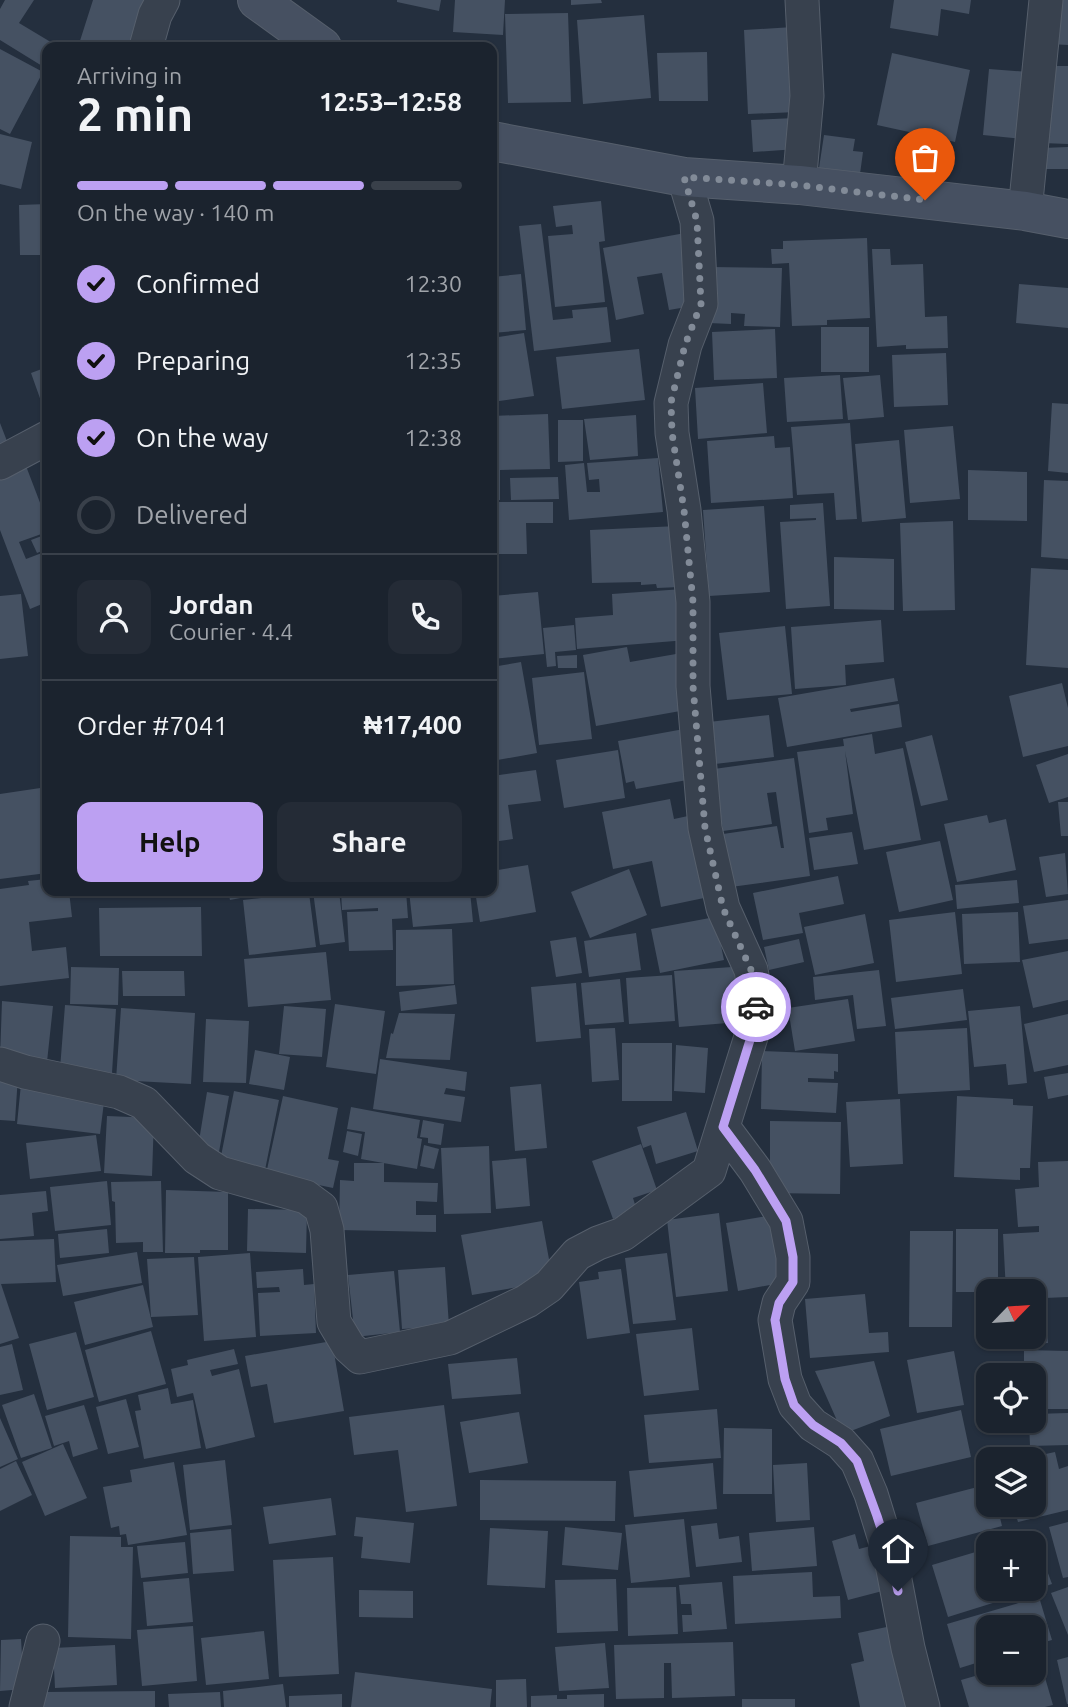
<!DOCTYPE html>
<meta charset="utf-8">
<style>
body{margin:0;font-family:Ubuntu,sans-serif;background:#242b36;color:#f1f3f6;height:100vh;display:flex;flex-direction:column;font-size:26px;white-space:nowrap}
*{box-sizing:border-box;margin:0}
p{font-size:23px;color:#a0a4aa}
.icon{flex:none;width:38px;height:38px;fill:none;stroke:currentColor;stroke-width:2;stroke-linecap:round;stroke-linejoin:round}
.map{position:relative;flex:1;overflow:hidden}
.sheet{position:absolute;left:42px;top:42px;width:455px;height:854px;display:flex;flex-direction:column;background:#1b232e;border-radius:14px;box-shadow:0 2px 5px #0004,0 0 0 2px #39404a}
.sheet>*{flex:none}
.needle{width:46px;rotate:65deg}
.tools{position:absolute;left:976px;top:1279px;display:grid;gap:14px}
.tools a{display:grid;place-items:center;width:70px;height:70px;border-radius:14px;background:#1b232e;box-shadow:0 2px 5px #0004,0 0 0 2px #39404a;font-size:35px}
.pin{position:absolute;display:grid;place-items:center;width:60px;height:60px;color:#fff;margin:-72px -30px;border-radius:50% 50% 50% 0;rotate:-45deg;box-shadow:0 0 7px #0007}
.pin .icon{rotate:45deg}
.courier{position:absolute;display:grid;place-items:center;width:70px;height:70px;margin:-35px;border:5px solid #bca0f2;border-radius:50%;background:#fff;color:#222;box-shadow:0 2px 9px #0007}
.overview em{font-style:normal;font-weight:600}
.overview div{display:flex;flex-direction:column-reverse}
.overview{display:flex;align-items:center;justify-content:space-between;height:119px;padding:0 35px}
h1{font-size:46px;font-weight:600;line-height:52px}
.bar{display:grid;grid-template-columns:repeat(4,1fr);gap:10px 7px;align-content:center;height:84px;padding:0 35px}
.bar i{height:9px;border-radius:5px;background:#39404a}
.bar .selected{background:#bca0f2}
.bar p{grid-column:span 4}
.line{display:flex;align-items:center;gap:18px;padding:0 35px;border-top:2px solid #39404a}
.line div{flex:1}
.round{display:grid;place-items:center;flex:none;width:74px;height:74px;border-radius:14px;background:#242b36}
ol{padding:0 35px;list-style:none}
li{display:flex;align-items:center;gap:21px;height:77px}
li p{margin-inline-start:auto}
li .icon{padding:7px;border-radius:50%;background:#bca0f2;color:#111;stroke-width:4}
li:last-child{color:#a0a4aa}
li i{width:38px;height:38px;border:4px solid #39404a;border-radius:50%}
.cta{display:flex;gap:14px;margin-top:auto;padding:14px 35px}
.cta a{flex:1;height:80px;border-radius:14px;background:#bca0f2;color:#111;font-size:28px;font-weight:600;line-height:80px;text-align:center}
.cta a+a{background:#242b36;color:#f1f3f6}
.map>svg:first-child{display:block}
.building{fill:#455162}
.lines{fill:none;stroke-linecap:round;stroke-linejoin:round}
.minor-casing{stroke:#565f6c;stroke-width:35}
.secondary-casing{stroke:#565f6c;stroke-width:40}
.minor{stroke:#38414e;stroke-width:33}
.secondary{stroke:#465061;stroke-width:38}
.done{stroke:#828b98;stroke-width:7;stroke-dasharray:0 12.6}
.route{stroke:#bca0f2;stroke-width:9}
</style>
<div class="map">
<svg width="1068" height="1707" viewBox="0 0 1068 1707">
<rect width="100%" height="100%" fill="#242f3e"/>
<!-- building -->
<path class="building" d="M5,0h29l-15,23 40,24h-12v22l-47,-29v-31z
M93,0h60l-14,47h-61z
M397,0h44l-2,11 -42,-9z
M455,0h50l-2,35 -50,-3z
M571,0h30l1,3 -31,2z
M894,0h77l-2,14 -28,-5 -3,27 -48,-8z
M1050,0h18v45l-18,-1z
M568,13l3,89 -63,1 -3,-89z
M644,15l7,83 -68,6 -6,-84z
M793,27l4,85 -49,2 -4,-84z
M218,42l1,5h-59v-2z
M0,49l43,23 -33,62 -10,-5z
M707,52l1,49h-49l-2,-48z
M892,53l78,17 -15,72 -78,-17z
M1044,66h24v78l-26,-1z
M989,69l40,3 -6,67 -40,-4z
M795,118l2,31 -44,3 -2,-32z
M0,134l32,8 -11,47 -21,-5z
M824,135l31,4 -2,12 10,1 -3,22 -41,-6z
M1068,147v22h-26v-21z
M601,201l4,40 -6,1 6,60 -50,5 -7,-71 25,-2 -1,-9 -16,2 -3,-21z
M47,204v51h-27l-1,-50z
M541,224l12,96 20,-2 -1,-8 35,-3 4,35 -77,9 -15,-125z
M685,233l13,72 -29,5 -7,-37 -25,4 7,37 -28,6 -13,-72z
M867,238l3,80 -43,2v5l-35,1 -3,-63 -17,1 -1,-15h12v-8z
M872,249h18l1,16 32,-1 2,53 22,-1 1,32 -42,1v-4l-29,2z
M711,267l71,1 -2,59 -36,-1 1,-12 -14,-1v11l-22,-1z
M521,274l5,56 -34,3v-56z
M1019,284l49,4v40l-52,-5z
M821,327h48v45h-48z
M775,329l2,49 -63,2 -2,-48z
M524,333l10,63 -42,6v-64z
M639,349l6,51 -83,9 -6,-52z
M946,353l2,52 -54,2 -2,-52z
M47,367v51l-16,-45z
M840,375l3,44 -56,3 -3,-44z
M880,375l4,42 -36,3 -5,-42z
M763,383l4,50 -69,6 -3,-51z
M1052,403l16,1v69l-20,-2z
M548,414l2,55 -50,1v30h-8v-84z
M636,415l2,41 -48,4 -6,-41z
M558,420h25v41l-25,1z
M0,423l12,31 -12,4z
M850,423l7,96 -21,1 -2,-27 -37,2 -6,-68z
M953,426l7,73 -50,4 -6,-73z
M774,436l1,12 15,-1 3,51 -82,5 -4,-62z
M899,440l7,78 -44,4 -7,-78z
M658,458l5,54 -94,8 -4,-55 19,-2 3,29h13l-1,-13 -10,1 -2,-17z
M26,466l21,55v11l-28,10 7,17 21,-8v51l-17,7 -30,-79v-54z
M968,470l59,2v49l-59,-1z
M558,477l1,22 -48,1 -1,-22z
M1044,480l24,1v78l-27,-2z
M492,502h61v21h-27l1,31h-35z
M823,503l7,103 -44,3 -6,-87 36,-2v-2l-26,1v-14z
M764,506l6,86 -61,4 -6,-86z
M953,521l2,89 -52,1 -3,-88z
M678,526l2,61 -23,1 -1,-4 -15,1v-3l-49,1 -2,-53z
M47,534v15l-10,4 -6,-13z
M834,557l60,2v51l-60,-1z
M1031,568l37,2v98l-42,-3z
M683,589l4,51 -110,9 -2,-31 38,-3 -1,-21z
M538,592l6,62 -52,5v-63z
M21,594l7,62 -28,3v-63z
M47,609v24h-1l-5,-23z
M881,620l3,42 -39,3 1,20 -51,4 -4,-62z
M574,625l2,25 -21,2 1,14 -9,1 -4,-39z
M785,626l7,68 -65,6 -8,-67z
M627,647l3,15 46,-8 10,56 -90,16 -13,-71z
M577,655v13h-19l-1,-12z
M521,662l16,91 -45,8v-94z
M584,672l8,67 -53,6 -7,-67z
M894,678l4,23 -48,8 1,3 48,-8 3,23 -115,20 -9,-49z
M1062,683l6,25v38l-45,11 -14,-61z
M769,715l5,42 -59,7 -6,-42z
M684,729l9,50 -57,10 -2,-8 -8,2 -8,-42z
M872,734l3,20 28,-6 18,92 -57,10 -19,-99 8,63 -27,4 2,12 -19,3 -12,-81 47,-6 -1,-7z
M932,735l16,65 -27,6 -16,-64z
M618,750l7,48 -61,10 -8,-48z
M1068,754v43l-19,6 -13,-38z
M794,758l16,118 -79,11 -8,-53 54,-8 4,22h3l-8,-56 -9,1 5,31 -49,7 -9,-62z
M536,770l5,31 -33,4 5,34 -21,3v-66z
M47,787v86l-47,6v-85z
M670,799l4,20 14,-3 16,82 -43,9 -9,-46 -39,8 -11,-57z
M1058,802h10v34h-7z
M987,815l2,8 17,-4 10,51 -59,12 -13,-58z
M852,832l6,32 -44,6 -5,-32z
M940,841l13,59 -54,12 -13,-60z
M1065,853l3,41 -22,3 -7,-40z
M528,865l8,47 -56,10 -5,-31h17v-20z
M629,869l18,46 -57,23 -19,-46z
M838,876l6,28 -45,9 4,20 -40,7 -10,-47z
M47,879v12h22l3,26 -43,5 3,29 34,-4 3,31 -69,8v-97l29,-4 -1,-4z
M1017,880l2,23 -62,6 -2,-24z
M114,891h26v1l-25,5z
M228,891h43v1l-41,8z
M313,891h26l6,51 -25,3z
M341,891h65l2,27 -16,1 1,31 -44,1 -2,-39 31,-1v-3l-36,2z
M409,891h61l3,31 -60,5z
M309,893l7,54 -67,8 -6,-55z
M1068,900v39l-39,5 -6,-38z
M201,907l1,49h-102l-1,-48z
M955,912l7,62 -66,8 -7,-62z
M1018,912l2,50 -56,2 -2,-50z
M865,914l9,49 -59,12 -11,-48z
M715,917l9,43 -64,13 -9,-44z
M452,929l2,55 -58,2v-56z
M636,933l5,37 -52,7 -5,-36z
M576,937l6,36 -26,4 -6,-36z
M799,939l5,23 -35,8 -5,-23z
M1068,951v49l-35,8 -11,-48z
M326,952l5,48 -83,7 -4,-48z
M747,966l5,55 -73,6 -5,-56z
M71,967l48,1 -1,37 -48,-1z
M879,970l7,56 -29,3 -4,-34 -38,5 -2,-23z
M122,971h62l1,25h-62z
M672,975l3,46 -46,3 -3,-46z
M620,979l4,43 -39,3 -4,-42z
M576,983l5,55 -45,4 -5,-55z
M455,985l2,19 -56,7 -2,-19z
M963,989l4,31 -72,9 -4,-31z
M848,999l7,42 -60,10 -7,-43z
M2,1001l51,5 -6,56 -47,-4z
M335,1004l50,7 -9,63 -50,-7z
M65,1005l51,4 -4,64 -52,-4z
M284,1006l42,3 -4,48 -43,-3z
M1020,1006l7,77 -19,2 -2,-21 -32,3 -6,-56z
M121,1008l74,5 -4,71 -75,-4z
M399,1013l56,1 -5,46 -64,-2 5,-25 2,1z
M1068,1014v51l-34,7 -10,-48z
M206,1019l43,2 -3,62 -43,-1z
M615,1028l4,52 -27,2 -3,-53z
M967,1028l3,62 -72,4 -3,-62z
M622,1043h50v58h-50z
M676,1045l32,3 -3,45 -31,-2z
M255,1050l35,7 -6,33 -35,-6z
M762,1051l76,3v18l-4,-1v8l-26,-1v4l30,1 -2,30 -75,-4z
M380,1059l87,13 -2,19 -19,-3 -2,6 21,3 -4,25 -88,-13z
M1068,1073v22l-20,4 -4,-22z
M0,1075l18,1 -3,45 -15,-1z
M21,1084l84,10 -5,40 -83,-10z
M541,1084l6,64 -32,3 -5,-64z
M234,1091l45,9 -15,75 -45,-9z
M207,1092l22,4 -10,56 -21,-5z
M283,1096l55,12 -10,51 11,2 -6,27 -67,-14z
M957,1096l56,3v6l20,1 -3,62h-10v12l-66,-3z
M900,1099l3,65 -53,3 -4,-65z
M351,1107l69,13 -3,18 5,1 -5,30 -56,-10 4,-27 -18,-3z
M686,1112l12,39 -42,13 -5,-19 -8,3 -6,-21z
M107,1116l47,2 -2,58 -48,-3z
M423,1120l21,4 -3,21 -13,-2v-5l-8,-1z
M770,1121l71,1 -1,72 -70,-1z
M347,1131l15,3 -4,22 -15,-4z
M96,1135l5,36 -71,8 -4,-36z
M641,1144l16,46 -24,8 4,13 -24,8 -21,-58z
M424,1145l15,4 -5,20 -14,-3z
M489,1146l2,67 -47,1 -3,-66z
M526,1158l4,48 -34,3 -4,-48z
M1068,1161v136l-23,1 3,45 -39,2v-8h25v-45h-28l-3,-58 36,-2v-6l-21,1 -3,-38 24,-2 -1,-25z
M354,1163h30v19l54,1 -1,19 -21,-1v14h20v17l-97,-2 1,-50 14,1z
M107,1181l4,44 -56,6 -5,-44z
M161,1181l2,71h-20v-10l-27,1 -1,-41 -3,-1 -1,-19z
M166,1190l62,2v58h-28v3h-35z
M46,1191l2,20 -16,2 2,23 -34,3v-44z
M248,1209l59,1 -1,43 -59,-2z
M719,1213l9,78 -52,6 -9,-77z
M779,1214l12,67 -53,10 -12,-68z
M542,1221l11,60 -81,14 -11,-60z
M107,1229l2,24 -49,5 -2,-24z
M956,1229h42v63h-42z
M910,1231h43l-1,96h-43z
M54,1239l2,43 -55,2 18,54 -19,6v-103z
M137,1252l5,31 -79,13 -6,-31z
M250,1253l6,84 -52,4 -6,-84z
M667,1253l9,67 -43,4 -8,-66z
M194,1257l4,58 -47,2 -4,-58z
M445,1267l4,59 -47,3 -4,-59z
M303,1269l1,16 10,-1 2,49 -56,3 -2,-43 22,-1 -1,-5 -22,1 -1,-16z
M621,1269l9,64 -43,6 -8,-57 20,-3 -1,-7z
M394,1271l6,61 -45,5 -7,-62z
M143,1285l10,42 -68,18 -11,-43z
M865,1294l4,39 19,-1 1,20 -79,6 -5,-59z
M692,1328l7,62 -55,6 -8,-62z
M151,1331l15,53 -67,18 -14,-52z
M76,1332l18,65 -47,13 -18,-66z
M332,1341l12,70 -70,12 -7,-39 -16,3 -6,-31z
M12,1344l11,46 -23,5v-48z
M234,1349l4,15 -28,6 2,6 27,-7 16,68 -49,12 -13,-56 -16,4 -6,-28 17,-4 -1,-5z
M1024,1350l44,1v58h-34v-33h-10z
M954,1351l10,54 -47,8 -10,-53z
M517,1358l4,36 -69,5 -4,-35z
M874,1361l16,55 -47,18 -28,-63z
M168,1388l3,16 22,-4 8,48 -57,11 -9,-48 6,-1 -3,-15z
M34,1394l18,54 -31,10 -19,-53z
M126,1399l13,48 -31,7 -12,-47z
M84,1405l14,44 -25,8 -4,-16 -15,5 -9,-30z
M444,1405l13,101 -51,6 -8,-62 -44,5 -5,-38z
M717,1409l4,49 -72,5 -5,-48z
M961,1410l10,47 -80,19 -11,-47z
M519,1412l9,51 -59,10 -9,-51z
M1068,1413v32l-38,1 -1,-25h5v-7z
M0,1418l18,41 -18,8z
M724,1428l48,1v65h-49z
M63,1444l24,54 -42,18 -23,-54z
M1055,1452l4,17 9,-3v44l-50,12 -5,-17h21v-45l-7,-2z
M225,1460l7,65 -42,5 -7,-65z
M16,1461l16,34 -32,16v-42z
M174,1462l13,73 -59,10 -2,-11 -6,1 -1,-9 -8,2 -8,-41 29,-5 -2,-12z
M713,1463l4,46 -83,8 -5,-46z
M807,1463l3,57 -34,2 -3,-57z
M480,1480l136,1 -1,40 -135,-1z
M989,1484v21h8l5,21 -74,20 -12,-43z
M331,1498l5,37 -67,9 -6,-37z
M356,1517l58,6 -4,40 -49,-5 2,-21 -9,-1z
M684,1519l6,58 -59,6 -6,-58z
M1068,1522v55l-5,1 -14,-51z
M717,1523l2,16 20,-3 3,26 -46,5 -5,-41z
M565,1527l57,6 -4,37 -56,-5z
M814,1527l3,39 -65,5 -3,-38z
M490,1528l58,3 -3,57 -58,-3z
M231,1529l3,42 -41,3 -3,-41z
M855,1534l4,15 23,-6 12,45 -46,12 -16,-59z
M70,1536l51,1v10h12l-2,92 -63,-2z
M185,1542l3,31 -47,5 -4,-32z
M989,1548v41h21l2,8 -64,20 -16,-52z
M333,1557l6,117 -60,3 -6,-117z
M1042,1557l10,27 -34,11 -3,-6h19v-29z
M812,1572l1,25 27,-1 1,22 -106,6 -2,-48z
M189,1578l4,44 -46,4 -4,-44z
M616,1579l2,52 -61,2 -2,-53z
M722,1582l5,47 -44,3 -1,-17h10l-1,-11h-10l-2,-19z
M676,1587l2,47 -50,2 -1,-48z
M1068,1587v48l-17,-42z
M359,1590l54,1v27l-54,-1z
M1039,1597l13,43 -18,5v-17h-45v31l-29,9 -13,-44z
M901,1624l7,83h-48l-9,-43 13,-3 -6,-28z
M193,1626l4,55 -55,5 -5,-56z
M264,1631l5,48 -63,6 -5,-47z
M21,1639l3,50 -24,2 1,-51z
M733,1642l2,54 -63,2 -1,-35h-7v35l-48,1 -2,-54z
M605,1643l4,45 -50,3 -4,-44z
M115,1645l2,40 -62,3 -2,-40z
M1039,1657l14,48 -8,2h-76l-8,-27 28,-8 45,1v-15z
M1068,1657v47h-1l-10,-44z
M355,1672l137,17 -2,18h-139z
M526,1679l1,28h-31v-27z
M283,1684l3,23h-62l-1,-16z
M155,1691v16h-111v-15z
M220,1692l1,15h-52l-1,-13z
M342,1694v13h-53v-11z
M604,1694v13h-73v-11l26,-1v4h10v-4z
M742,1699h53v8h-53z"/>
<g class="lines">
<defs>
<path id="minor" d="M146,47l9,-32 8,-15
M799,185l8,-89 -5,-96
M1025,211l21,-211
M0,463l47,-25
M0,1064l25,8 94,20 25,11 53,55 23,15 86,24 15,11 6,22 7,92 15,25 11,10 90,-19 77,-37 22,-15 28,-32 21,-11 25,-9 86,-63 46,-147 1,-25 -5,-29 -28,-62 -18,-80 -12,-142v-84l-9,-92 -12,-77 -1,-30 14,-58 16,-41 -4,-83 -13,-44
M723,1127l32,43 31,51 7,36v25l-14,21 -4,17 10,59 10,26 18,20 28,18 16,18 14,33 20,65 17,89 15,59
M26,1707l17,-66"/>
<path id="secondary" d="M257,0l65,47
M492,141l192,36 115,8 226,26 43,8"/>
</defs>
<!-- minor casing -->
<use href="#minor" class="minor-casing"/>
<!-- secondary casing -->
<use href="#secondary" class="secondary-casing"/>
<!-- minor -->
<use href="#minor" class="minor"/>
<!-- secondary -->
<use href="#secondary" class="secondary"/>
</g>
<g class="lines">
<!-- done -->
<path class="done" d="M756,1007l-5,-37 -28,-62 -18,-80 -12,-142v-84l-9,-92 -12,-77 -1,-31 14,-57 16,-41 -4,-83 -13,-44 115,8 126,15"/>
<!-- route -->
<path class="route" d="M756,1007l-1,17 -32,103 32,43 31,51 7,36v25l-14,21 -4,17 10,59 9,26 19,20 28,18 16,18 20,55 14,43 7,32"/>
</g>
</svg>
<div class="tools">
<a><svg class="needle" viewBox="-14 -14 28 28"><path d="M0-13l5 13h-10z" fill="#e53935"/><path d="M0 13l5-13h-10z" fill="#a0a4aa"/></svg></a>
<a><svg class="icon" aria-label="locate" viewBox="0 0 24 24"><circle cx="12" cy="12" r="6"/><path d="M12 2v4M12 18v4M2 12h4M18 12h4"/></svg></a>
<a><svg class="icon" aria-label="layers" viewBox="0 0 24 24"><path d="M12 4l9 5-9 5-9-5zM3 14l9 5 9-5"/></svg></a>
<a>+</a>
<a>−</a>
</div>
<div class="pin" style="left:925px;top:200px;background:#ea580c"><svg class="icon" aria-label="bag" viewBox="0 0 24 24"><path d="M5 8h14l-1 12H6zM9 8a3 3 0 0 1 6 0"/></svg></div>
<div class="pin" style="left:898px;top:1591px;background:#1f2937"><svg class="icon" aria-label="home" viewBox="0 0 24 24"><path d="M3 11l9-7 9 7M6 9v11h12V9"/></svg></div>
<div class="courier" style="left:756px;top:1007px"><svg class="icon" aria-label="car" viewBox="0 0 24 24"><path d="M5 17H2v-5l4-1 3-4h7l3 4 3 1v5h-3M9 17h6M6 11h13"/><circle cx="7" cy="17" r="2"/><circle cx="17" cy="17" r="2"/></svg></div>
<section class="sheet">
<div class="overview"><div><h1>2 min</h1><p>Arriving in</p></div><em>12:53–12:58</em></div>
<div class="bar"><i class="selected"></i><i class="selected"></i><i class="selected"></i><i></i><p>On the way · 140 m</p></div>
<ol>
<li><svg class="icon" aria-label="check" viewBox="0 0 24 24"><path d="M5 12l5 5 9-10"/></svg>Confirmed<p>12:30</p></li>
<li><svg class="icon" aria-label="check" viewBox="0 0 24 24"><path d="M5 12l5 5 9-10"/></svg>Preparing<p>12:35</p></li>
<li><svg class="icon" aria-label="check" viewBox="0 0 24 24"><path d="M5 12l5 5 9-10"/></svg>On the way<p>12:38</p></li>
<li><i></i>Delivered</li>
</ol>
<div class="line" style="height:126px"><a class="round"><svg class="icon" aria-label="person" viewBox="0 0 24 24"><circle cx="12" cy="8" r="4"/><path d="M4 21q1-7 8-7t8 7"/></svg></a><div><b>Jordan</b><p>Courier · 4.4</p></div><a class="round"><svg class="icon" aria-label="phone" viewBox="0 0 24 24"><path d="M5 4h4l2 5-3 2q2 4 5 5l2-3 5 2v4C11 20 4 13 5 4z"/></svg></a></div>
<div class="line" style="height:91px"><div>Order #7041</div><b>₦17,400</b></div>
<div class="cta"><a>Help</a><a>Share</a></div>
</section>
</div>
